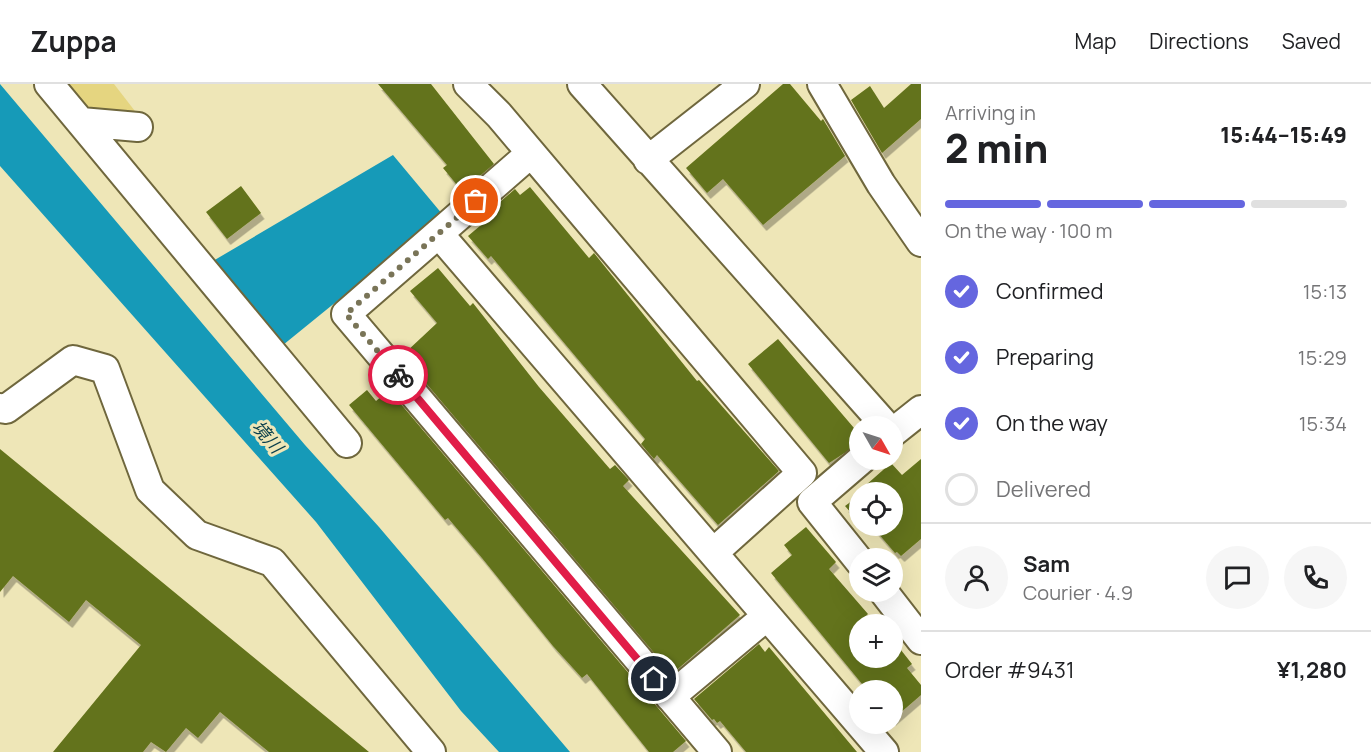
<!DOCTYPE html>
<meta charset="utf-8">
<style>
body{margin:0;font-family:Manrope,"Noto Sans JP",sans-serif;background:#f6f6f6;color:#202124;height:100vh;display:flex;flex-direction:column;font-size:22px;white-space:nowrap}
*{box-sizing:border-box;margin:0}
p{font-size:20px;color:#757577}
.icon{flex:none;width:33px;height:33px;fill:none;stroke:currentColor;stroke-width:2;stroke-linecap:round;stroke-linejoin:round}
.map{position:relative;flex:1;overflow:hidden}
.panel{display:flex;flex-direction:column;background:#fff;width:450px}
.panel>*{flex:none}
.needle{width:39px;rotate:129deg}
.controls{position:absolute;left:849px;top:332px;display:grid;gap:12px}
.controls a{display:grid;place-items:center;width:54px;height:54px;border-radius:50%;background:#fff;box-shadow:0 6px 24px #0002;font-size:30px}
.pin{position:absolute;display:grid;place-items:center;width:51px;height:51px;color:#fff;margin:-26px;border:3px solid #fff;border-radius:50%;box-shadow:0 2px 6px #0007}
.courier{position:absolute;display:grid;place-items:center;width:60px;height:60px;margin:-30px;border:4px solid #e11d48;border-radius:50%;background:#fff;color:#222;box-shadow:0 2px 8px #0007}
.head em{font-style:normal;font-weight:800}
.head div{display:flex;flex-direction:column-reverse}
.head{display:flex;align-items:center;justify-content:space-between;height:102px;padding:0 24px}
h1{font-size:39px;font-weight:800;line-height:45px}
.bar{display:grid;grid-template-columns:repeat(4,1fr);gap:9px 6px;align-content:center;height:72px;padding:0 24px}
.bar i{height:8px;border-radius:4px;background:#e0e0e0}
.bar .on{background:#6566df}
.bar p{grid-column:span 4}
.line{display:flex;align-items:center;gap:15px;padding:0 24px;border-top:2px solid #e0e0e0}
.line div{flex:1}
.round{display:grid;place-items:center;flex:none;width:63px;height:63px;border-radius:32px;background:#f6f6f6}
ol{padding:0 24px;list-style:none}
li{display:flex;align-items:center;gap:18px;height:66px}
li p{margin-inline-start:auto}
li .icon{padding:6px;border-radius:50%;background:#6566df;color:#fff;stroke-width:4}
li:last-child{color:#757577}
li i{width:33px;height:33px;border:3px solid #e0e0e0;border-radius:50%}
header{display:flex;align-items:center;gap:36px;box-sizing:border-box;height:84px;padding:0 30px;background:#fff;border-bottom:2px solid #e0e0e0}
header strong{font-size:28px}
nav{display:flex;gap:33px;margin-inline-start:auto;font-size:21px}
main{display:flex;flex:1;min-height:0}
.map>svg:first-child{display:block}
.green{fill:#e5d580}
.water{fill:#169ab8}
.building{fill:#64731b;filter:url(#shadow)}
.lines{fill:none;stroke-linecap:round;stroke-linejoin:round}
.minor-casing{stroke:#6f673d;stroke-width:32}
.minor{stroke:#fff;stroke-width:28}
.done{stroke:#797457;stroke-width:6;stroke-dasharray:0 10.8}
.route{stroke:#e11d48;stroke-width:8}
.labels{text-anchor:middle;stroke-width:6;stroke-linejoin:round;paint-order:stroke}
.water-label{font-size:18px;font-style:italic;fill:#083d4a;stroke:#eee6b7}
</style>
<header>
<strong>Zuppa</strong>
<nav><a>Map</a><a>Directions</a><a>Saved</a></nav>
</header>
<main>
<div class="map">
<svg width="921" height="668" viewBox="0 0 921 668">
<defs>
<filter id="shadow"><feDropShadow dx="3.5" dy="6" stdDeviation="0" flood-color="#0004"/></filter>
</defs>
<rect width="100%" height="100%" fill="#eee6b7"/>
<!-- green -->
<path class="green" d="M59,0h55l24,31 -60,-6z"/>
<!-- water -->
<path class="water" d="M0,0l305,361 74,82 191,225h-71l-38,-41 -145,-189 -316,-356z
M393,71l50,60 -160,130 -70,-84z"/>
<!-- building -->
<path class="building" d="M378,0h53l63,80 -32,27 -19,-23 4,-3z
M783,0h7l31,37 2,-2 22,37 -82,69 -40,-46 -16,14 -21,-25z
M911,0h10v35l-39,34 -31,-53 19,-14 14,22z
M241,102l20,27 -34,26 -21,-27z
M530,103l59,71 5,-5 103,128 2,-1 80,91 -61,54 -61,-70 -3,4 -13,-15 4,-5 -154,-183 -3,3 -20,-23 19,-16 -3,-4 31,-27 5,6z
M438,184l32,38 3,-3 66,84 71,82 5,-4 14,15 -6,6 117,129 -68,59 -263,-311 4,-4 -7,-7 31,-29 -27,-32z
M778,255l82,96v8l-31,20 -81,-99z
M367,306l9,11 13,-11 297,351 -13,11h-24l-62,-78 -5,4 -29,-32 -71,-88 -34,-40 -3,2 -96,-115z
M0,365l369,303h-100l-49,-40 -22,26 -12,-10 -20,24 -15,-10 -8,10h-90l88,-107 -55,-45 -17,22 -56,-46 -13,16z
M921,375v80l-20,17 -4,-4 -2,1 -24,-28h21v-33h-29l5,-4 -2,-3 25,-22 11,12z
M860,411v28l-15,-17z
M806,443l30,35 -7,7 39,45 -8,7 3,3h-3v33h32v-8l5,-4 15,19 -5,4 14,17v10l-29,25v-30h-25l-96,-117 21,-18 -8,-10z
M759,560l6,8 4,-5 88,105h-111l-26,-31 -3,2 -3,-4 -2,1 -18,-21z"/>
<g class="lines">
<defs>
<path id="minor" d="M49,0l298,359
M468,0l31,31 303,358 -89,80
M582,0l304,342
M822,0l59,100 40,58
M81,38l57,5
M530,70l-184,160 371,438
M648,76l97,-76
M439,150l445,518
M0,324l6,1 67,-49 32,9 45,121 47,45 75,27 159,190
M892,349l29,-23
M860,478l-48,-60 50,-43
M883,507l38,49
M670,613l97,-81"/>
</defs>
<!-- minor casing -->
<use href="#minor" class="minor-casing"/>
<!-- minor -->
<use href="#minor" class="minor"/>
</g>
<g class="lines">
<!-- done -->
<path class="done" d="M398,291l-52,-61 130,-113"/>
<!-- route -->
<path class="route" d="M398,291l256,304"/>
</g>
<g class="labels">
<!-- water labels -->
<g class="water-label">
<text transform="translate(267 353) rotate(49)" y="6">境川</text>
</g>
</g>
</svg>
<div class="controls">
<a><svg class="needle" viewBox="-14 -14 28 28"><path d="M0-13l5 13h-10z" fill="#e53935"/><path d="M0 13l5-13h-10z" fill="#757577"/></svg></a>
<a><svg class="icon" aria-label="locate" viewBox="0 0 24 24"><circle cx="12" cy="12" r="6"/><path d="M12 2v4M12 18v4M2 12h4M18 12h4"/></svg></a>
<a><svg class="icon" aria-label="layers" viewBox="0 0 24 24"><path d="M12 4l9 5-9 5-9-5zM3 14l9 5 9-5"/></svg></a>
<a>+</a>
<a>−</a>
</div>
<div class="pin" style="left:476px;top:117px;background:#ea580c"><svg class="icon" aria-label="bag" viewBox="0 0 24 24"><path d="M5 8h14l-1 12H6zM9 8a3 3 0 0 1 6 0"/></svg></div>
<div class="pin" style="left:654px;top:595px;background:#1f2937"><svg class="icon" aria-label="home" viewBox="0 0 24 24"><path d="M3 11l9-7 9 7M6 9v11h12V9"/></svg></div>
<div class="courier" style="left:398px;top:291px"><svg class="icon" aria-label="bike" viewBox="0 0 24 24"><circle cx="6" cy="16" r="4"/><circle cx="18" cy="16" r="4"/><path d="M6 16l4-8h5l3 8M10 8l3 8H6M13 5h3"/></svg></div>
</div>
<section class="panel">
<div class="head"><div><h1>2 min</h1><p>Arriving in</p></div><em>15:44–15:49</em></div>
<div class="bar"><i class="on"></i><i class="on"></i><i class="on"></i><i></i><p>On the way · 100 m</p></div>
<ol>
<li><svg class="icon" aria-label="check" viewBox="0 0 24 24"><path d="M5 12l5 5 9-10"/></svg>Confirmed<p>15:13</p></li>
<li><svg class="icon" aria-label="check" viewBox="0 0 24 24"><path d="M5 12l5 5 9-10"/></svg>Preparing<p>15:29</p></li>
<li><svg class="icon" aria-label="check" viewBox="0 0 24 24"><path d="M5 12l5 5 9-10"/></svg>On the way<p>15:34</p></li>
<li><i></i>Delivered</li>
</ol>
<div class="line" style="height:108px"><a class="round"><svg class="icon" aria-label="person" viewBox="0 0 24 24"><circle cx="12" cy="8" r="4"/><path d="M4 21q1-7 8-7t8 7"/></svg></a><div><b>Sam</b><p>Courier · 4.9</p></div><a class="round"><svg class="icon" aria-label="chat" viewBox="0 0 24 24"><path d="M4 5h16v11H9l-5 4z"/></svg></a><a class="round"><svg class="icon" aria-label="phone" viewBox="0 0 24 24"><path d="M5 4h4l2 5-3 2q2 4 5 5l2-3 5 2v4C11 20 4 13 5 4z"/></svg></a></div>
<div class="line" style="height:78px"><div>Order #9431</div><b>¥1,280</b></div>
</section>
</main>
